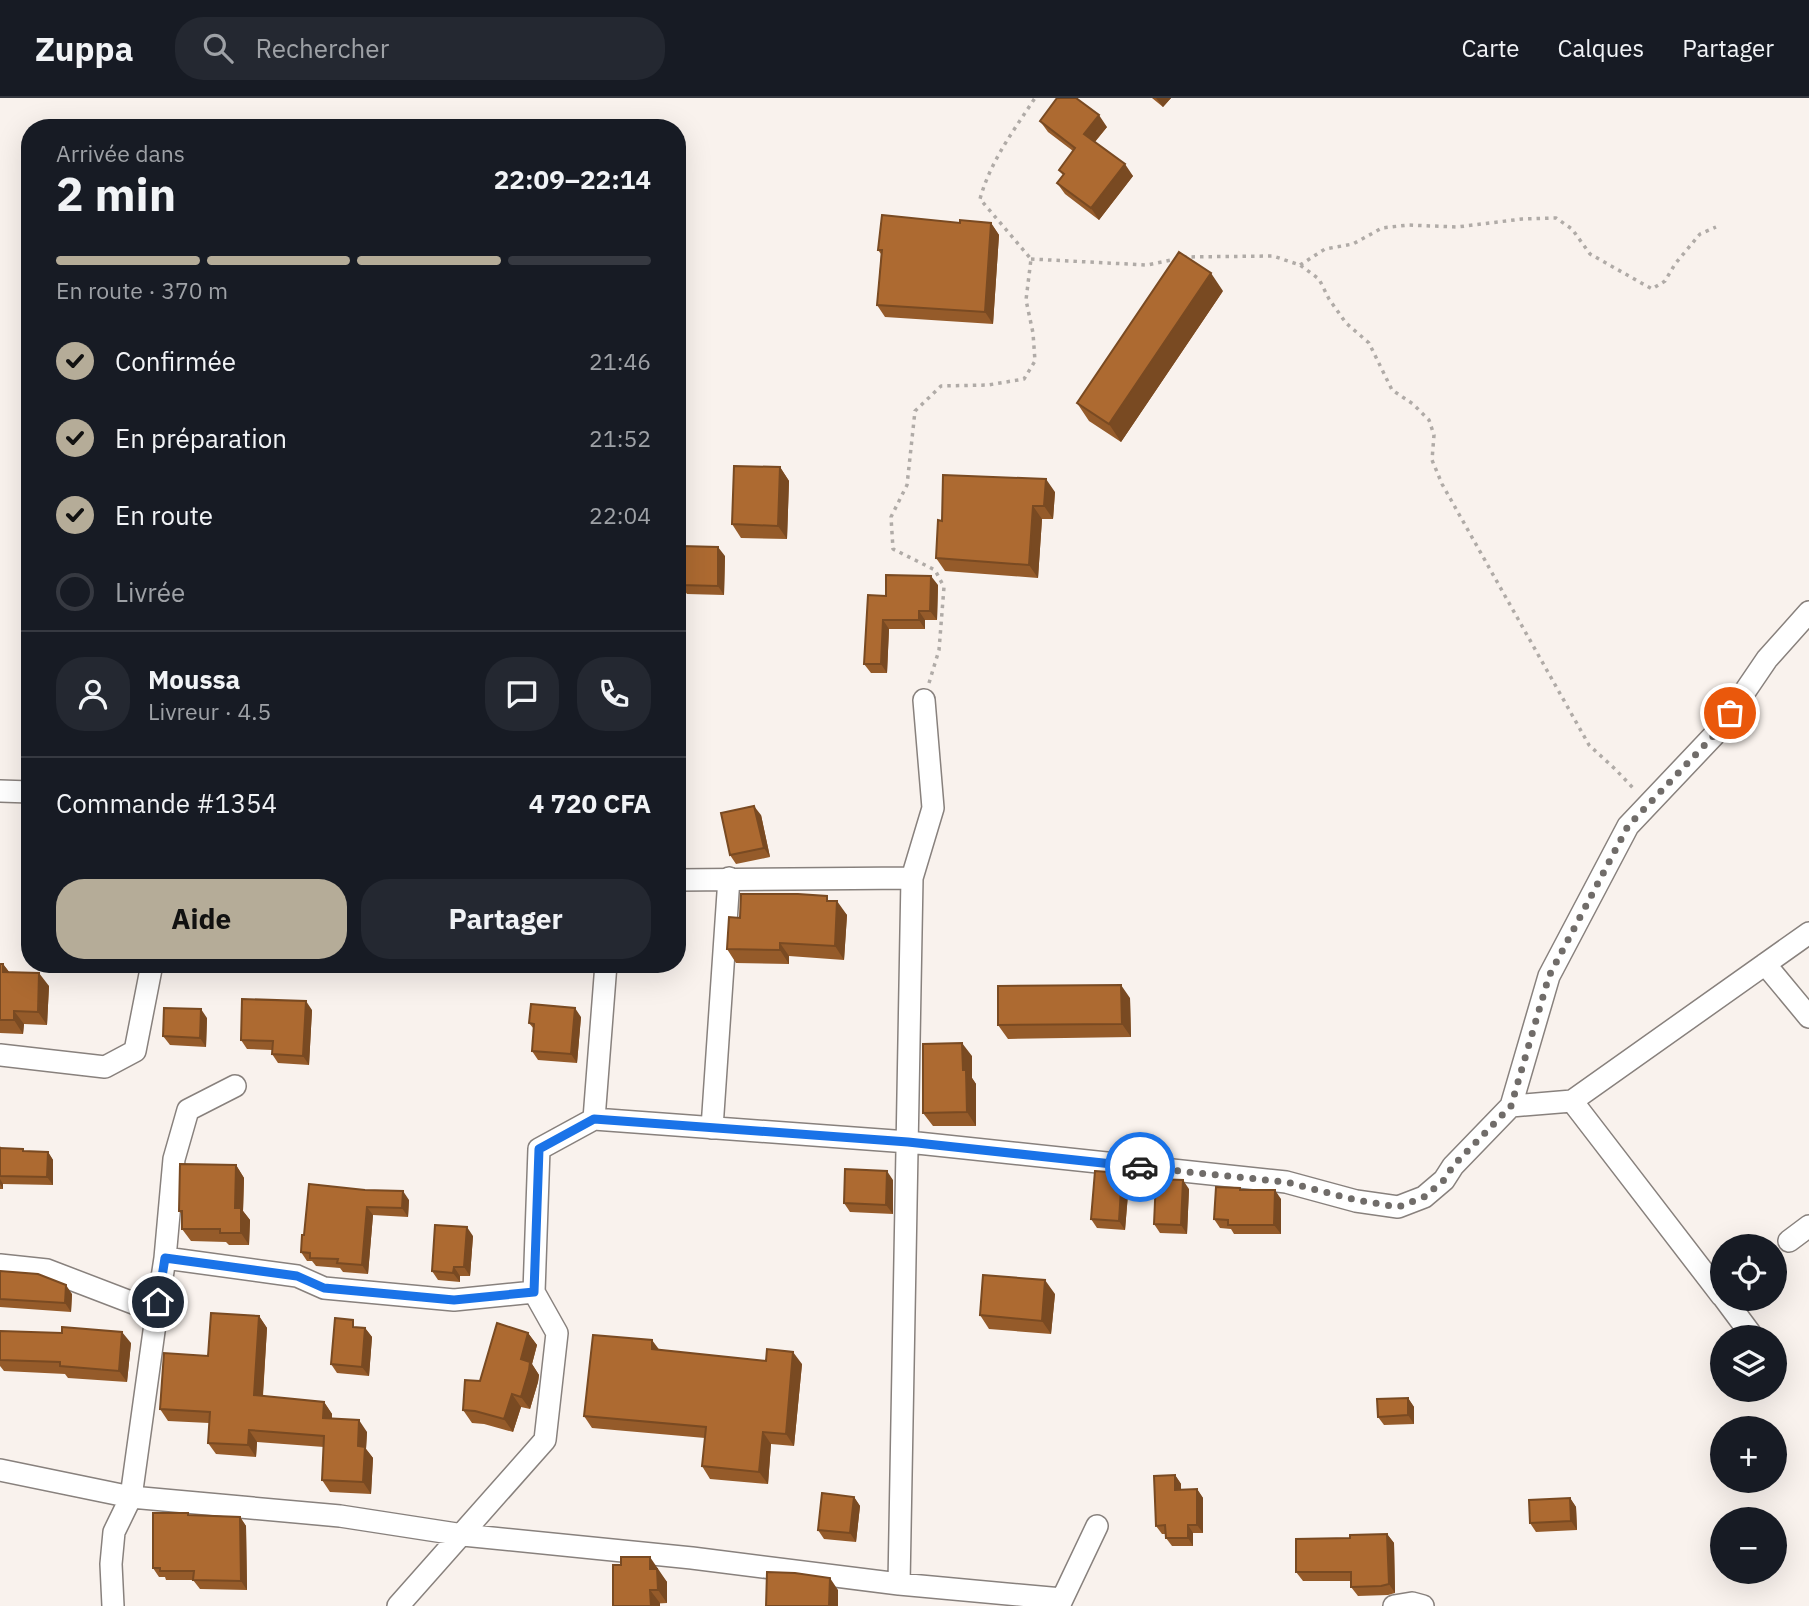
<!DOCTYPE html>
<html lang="fr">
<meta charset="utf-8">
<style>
body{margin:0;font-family:"IBM Plex Sans",sans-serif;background:#242831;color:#f1f3f6;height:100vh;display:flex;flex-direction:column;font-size:26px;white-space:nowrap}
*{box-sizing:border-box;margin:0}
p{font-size:23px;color:#9ea1a6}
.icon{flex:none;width:38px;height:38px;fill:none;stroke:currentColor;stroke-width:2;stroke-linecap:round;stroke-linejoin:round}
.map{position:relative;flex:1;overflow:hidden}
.sheet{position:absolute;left:21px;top:21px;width:665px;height:854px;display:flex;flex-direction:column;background:#171b24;border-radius:28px;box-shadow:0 7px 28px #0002}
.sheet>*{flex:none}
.fabs{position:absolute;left:1710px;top:1136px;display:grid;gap:14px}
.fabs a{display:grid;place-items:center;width:77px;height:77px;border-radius:50%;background:#171b24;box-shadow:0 7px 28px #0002;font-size:35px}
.pin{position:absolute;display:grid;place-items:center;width:60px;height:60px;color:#fff;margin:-30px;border:4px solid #fff;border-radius:50%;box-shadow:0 2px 7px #0007}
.courier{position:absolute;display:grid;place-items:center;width:70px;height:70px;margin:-35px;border:5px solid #1a73e8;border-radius:50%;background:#fff;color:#222;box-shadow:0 2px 9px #0007}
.overview em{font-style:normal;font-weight:800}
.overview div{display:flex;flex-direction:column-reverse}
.overview{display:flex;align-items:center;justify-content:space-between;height:119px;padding:0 35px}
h1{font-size:46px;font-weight:800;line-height:52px}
.bar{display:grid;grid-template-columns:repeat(4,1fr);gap:10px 7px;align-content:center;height:84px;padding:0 35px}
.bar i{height:9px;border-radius:5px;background:#363941}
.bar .selected{background:#b5ac98}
.bar p{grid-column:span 4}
.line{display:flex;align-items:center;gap:18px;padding:0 35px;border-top:2px solid #363941}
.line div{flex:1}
.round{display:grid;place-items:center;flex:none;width:74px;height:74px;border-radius:28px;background:#242831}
ol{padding:0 35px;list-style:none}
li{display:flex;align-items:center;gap:21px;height:77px}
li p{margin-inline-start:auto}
li .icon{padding:7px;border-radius:50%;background:#b5ac98;color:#111;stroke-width:4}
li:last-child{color:#9ea1a6}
li i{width:38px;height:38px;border:4px solid #363941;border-radius:50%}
.cta{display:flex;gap:14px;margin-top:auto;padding:14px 35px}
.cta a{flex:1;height:80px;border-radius:28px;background:#b5ac98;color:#111;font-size:28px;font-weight:800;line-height:80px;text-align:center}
.cta a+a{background:#242831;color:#f1f3f6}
header{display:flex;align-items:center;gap:42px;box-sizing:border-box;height:98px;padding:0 35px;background:#171b24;border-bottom:2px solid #363941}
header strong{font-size:33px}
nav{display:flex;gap:38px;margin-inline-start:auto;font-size:24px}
.search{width:490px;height:63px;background:#242831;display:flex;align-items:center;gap:18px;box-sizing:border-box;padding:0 24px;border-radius:28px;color:#9ea1a6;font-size:26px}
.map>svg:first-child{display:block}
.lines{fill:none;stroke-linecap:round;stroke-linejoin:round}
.street-casing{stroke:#88817d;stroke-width:24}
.path{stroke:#b0aba7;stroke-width:3.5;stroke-dasharray:3.5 5;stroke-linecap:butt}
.street{stroke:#fff;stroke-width:21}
.wall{fill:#955b2a}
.shaded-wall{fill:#794a22}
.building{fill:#ad6a31;stroke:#794a22;stroke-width:2}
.done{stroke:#706c69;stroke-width:7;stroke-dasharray:0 12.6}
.route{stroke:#1a73e8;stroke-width:9}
</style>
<header>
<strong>Zuppa</strong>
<div class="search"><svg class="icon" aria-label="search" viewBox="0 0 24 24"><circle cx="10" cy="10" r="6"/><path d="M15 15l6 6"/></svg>Rechercher</div>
<nav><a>Carte</a><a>Calques</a><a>Partager</a></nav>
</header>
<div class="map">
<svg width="1809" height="1508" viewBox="0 0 1809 1508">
<rect width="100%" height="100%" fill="#f9f2ed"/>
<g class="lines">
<defs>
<path id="street" d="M0,693l30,1
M677,782l235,-2
M1765,866l44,53
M0,957l105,12 30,-16 17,-87
M1572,1003l150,195
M1511,1008l38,-130 79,-150 90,-95 49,-72 42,-47
M594,1021l12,-155
M712,1030l17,-250
M1789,1143l20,-15
M165,1160l9,-99 14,-49 47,-24
M0,1167l47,5 94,36 14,18 -24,173 -17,35 -3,32 2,42
M1724,1200l29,39
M155,1226l10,-66 132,18 27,12 130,12 80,-8
M0,1372l131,27 209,19 123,19 229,23 207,26 163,15
M899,1486l13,-706 21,-70 -9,-108
M398,1508l147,-166 12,-107 -23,-41 5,-143 55,-30 314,23 378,40 70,19 42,6 26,-10 20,-17 9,-14 58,-60 61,-5 237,-168
M1059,1508l38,-80
M1394,1508l18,-3 11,3"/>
</defs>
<!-- street casing -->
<use href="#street" class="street-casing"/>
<!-- path -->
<path class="path" d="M1183,159l90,-1 27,9 19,14 10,20 17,24 23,20 23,47 21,14 16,16 5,15 -2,25 10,24 147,261 26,24 20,21
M1031,161l116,6 29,-6
M1300,167l25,-16 28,-5 29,-16 26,-3 49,2 65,-8 34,-1 16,11 18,25 62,35 13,-8 10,-17 25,-30 16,-7
M929,585l10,-33 5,-63 -9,-17 -42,-21 -2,-32 16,-32 8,-74 26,-25 47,-1 36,-6 11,-18 -2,-28 -7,-33 5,-41 -51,-60c10,-37 34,-69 55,-101"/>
<!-- street -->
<use href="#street" class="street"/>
</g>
<!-- wall -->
<path class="wall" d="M1152,0h19l-8,9z
M1040,23l67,6 -12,15 38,34 -34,44 -34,-26 -8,-11 6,-8 -4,-5 14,-19 -25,-19z
M960,125h31l8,12 -6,89 -108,-7 -8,-12 4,-51 -3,-4z
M1223,193l-102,151 -32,-21 -12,-18z
M780,369l9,14 -2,58 -46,-1 -9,-14z
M1055,394l-2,27h-11l-4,59 -93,-7 -9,-13 6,-37z
M725,458l-1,39 -37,-1 -7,-9z
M938,487l-1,35h-12v9h-36l-2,44h-16l-7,-9 22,-68z
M761,717l9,42 -34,7 -6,-9z
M831,803l16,14 -3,45 -55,-4v8l-53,-1 -9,-14 13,-31z
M0,866h3l6,8 40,14 -2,39 -23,-1 -1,10 -23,-1z
M175,866h80v7l-77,-2z
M1130,900l1,39 -123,2 -10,-14z
M312,912l-3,55 -31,-2 -6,-9v-4l-25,-1 -6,-9z
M581,919l-4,46 -39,-3 -6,-9 2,-22 -5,-6z
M207,920l-1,29 -36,-2 -7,-9z
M972,958v22l4,6v42h-43l-10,-13z
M0,1048l1,2 24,3 23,1 5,8v25l-50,-1v5h-3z
M236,1067l8,13 -1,33 7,9 -1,25h-20l-3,-3 -35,-1 -9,-12v-14l-3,-4z
M1122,1075l7,9 -4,48 -28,-2 -6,-9z
M893,1082v34l-43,-2 -6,-9z
M309,1086l100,16 -1,17 -35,-2 -5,59 -25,-2 -3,-4 -24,-2 -4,-5h-5l-6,-9 3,-17z
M1240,1090l1,2 40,9v35h-47l-3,-5 -11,-1 -6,-9z
M1189,1091l-2,45 -27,-1 -6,-9z
M473,1138l-3,40h-10v6l-22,-2 -6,-9z
M0,1173l72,23 -1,18 -71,-5z
M1055,1196l-4,40 -62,-5 -9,-14z
M259,1218l8,12 -4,68 61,6 8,12v5l35,13 -1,17 7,9 -2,36 -41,-2 -8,-12 2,-33 -67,-5 -1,15 -40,-3 -8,-11 1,-20 -41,-2 -8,-12 48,-53z
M358,1229l7,1 7,9 -3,39 -32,-3 -6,-9z
M0,1233l131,12 -4,39 -59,-4 -3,-4 -61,-3 -4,-5z
M528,1235l9,12 -5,19 7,11 -1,7 -8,27 -9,-2 -8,25 -29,-8 -12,-1 -9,-13 17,-29z
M660,1252l106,11 36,3 -8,82 -23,-2 -3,40 -58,-5 -8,-13 3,-28 -113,-10 -8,-12z
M1408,1300l6,9v17l-30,1 -6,-8z
M1175,1377l6,9v5h16l6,9v35h-10v13h-21l-6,-8v-4h-4l-6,-8z
M854,1399l6,9 -4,36 -32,-3 -6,-9z
M1570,1400l6,9 1,23 -41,2 -6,-9z
M188,1415l1,2 51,2 6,9 1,64 -47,-1 -7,-9h-27l-1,-3h-6l-6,-9z
M1387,1436l7,9 1,50 -7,2 -30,1 -7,-9v-6h-48l-7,-9 54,-34z
M659,1472v2l8,10v21l-54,3z"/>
<!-- shaded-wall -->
<path class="shaded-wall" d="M1156,0h15l-8,9z
M1099,17l8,12 -15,18 -8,-11z
M1125,66l8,12 -34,44 -8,-12z
M991,125l8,12 -6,89 -8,-12z
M1211,175l12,18 -102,151 -12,-18z
M780,369l9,14 -2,58 -9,-13z
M1046,381l9,13 -2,27 -9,-13z
M1033,408l9,13 -4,59 -9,-13z
M718,449l7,9 -1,39 -6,-9z
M931,478l7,9 -1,35 -7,-9z
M919,513l6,9v9l-6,-9z
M883,522l6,9 -2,44 -6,-9z
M754,708l7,9 9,42 -6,-9z
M837,803l10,14 -3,45 -9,-14z
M780,845l9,13v8l-9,-14z
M3,866l10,13 -10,-5z
M250,866h5v7z
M39,875l10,13 -2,39 -9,-13z
M1121,887l9,13 1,39 -9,-13z
M306,903l6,9 -3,55 -6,-9z
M575,910l6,9 -4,46 -6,-9z
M201,911l6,9 -1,29 -6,-9z
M14,913l10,13 -1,10 -9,-14z
M962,945l10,13v22l4,6v42l-9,-14 -4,-42z
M48,1054l5,8v25l-6,-8z
M236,1067l8,13 -1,33 7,9 -1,25 -8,-12 -6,-25z
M887,1073l6,9v34l-7,-9z
M1122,1075l7,9 -4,48 -6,-9z
M0,1081l3,5v5l-3,-5z
M1183,1082l6,9 -2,45 -6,-9z
M1275,1092l6,9v35l-7,-9z
M403,1093l6,9 -1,17 -6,-9z
M367,1109l6,8 -5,59 -6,-9z
M467,1129l6,9 -3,40 -6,-9z
M454,1169l6,9v6l-7,-9z
M1045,1182l10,14 -4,40 -9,-13z
M66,1187l6,9 -1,18 -6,-9z
M259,1218l8,12 -5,79 -8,-12z
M365,1230l7,9 -3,39 -7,-9z
M122,1234l9,11 -4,39 -8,-11z
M528,1235l9,12 -5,19 7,11 -1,7 -8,27 -9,-12v-38z
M652,1242l9,12 -9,-3z
M793,1254l9,12 -8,82 -8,-12z
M512,1296l9,13 -8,25 -9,-13z
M1408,1300l6,9v17l-6,-9z
M324,1304l8,12 -1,16 -8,-12z
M359,1322l8,12 -1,17 7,9 -2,36 -8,-12 -5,-36z
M249,1332l8,12 -1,15 -8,-12z
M763,1334l8,12 -3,40 -9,-12z
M1175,1377l6,9v14l-6,-8z
M1197,1391l6,9v35l-6,-8z
M854,1399l6,9 -4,36 -6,-9z
M1570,1400l6,9 1,23 -6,-9z
M240,1419l6,9 1,64 -6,-9z
M1188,1427l5,8v13l-5,-8z
M1387,1436l7,9 1,50 -6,-9z
M650,1459l17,25v21l-9,-13 -8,-21z
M830,1480l8,12v16h-9z
M650,1492l10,13v3h-9z"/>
<!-- building -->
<path class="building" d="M1057,0h19l23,17 -15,19 41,30 -34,44 -34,-25 7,-9 -5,-4 16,-22 -35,-27z
M882,117l78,8v-3l31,3 -6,89 -108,-7 5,-55h-4z
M1179,154l32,21 -102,151 -32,-21z
M734,368l46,1 -2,59 -46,-2z
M943,377l103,4 -2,27h-11l-4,59 -93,-7 2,-38 4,1z
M681,448l37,1v39l-38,-1z
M886,477l45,1 -1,35h-11v9h-36l-2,44h-17l4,-69 18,1z
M754,708l10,42 -34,7 -9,-42z
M741,796h57l29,2v5h10l-2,45 -55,-3v7l-53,-1 2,-32 11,1z
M0,866h3v8l36,1 -1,39 -24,-1v9h-14z
M1121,887l1,39 -124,1v-39z
M242,901l64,2 -3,55 -31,-2 1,-13 -32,-1z
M531,906l44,4 -4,46 -39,-3 2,-27 -5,-1z
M164,910l37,1 -1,29 -37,-2z
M962,945l1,27h3l1,42 -44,1v-69z
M0,1050l23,1v2l25,1 -1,25 -47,-1z
M180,1066l56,1 -1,43h6v25h-21v-4h-38v-18h-3z
M845,1071l42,2 -1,34 -42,-2z
M1095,1073l27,2 -3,48 -28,-2z
M1156,1081l27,1 -2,45 -27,-1z
M309,1086l56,6 38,1 -1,17 -35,-1 -5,58 -25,-2 1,-4 -28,-1v-5l-9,-1 1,-17h2z
M1216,1089l24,1v2h35l-1,35h-46v-5l-14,-1z
M435,1127l32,2 -3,40h-10l-1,6 -21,-2z
M0,1173l38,3 28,11 -1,18 -65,-4z
M983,1177l62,5 -3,41 -62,-6z
M211,1215l48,3 -5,79 70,7 -1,16 36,2 -1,26 7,1 -2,35 -41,-2 2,-44 -75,-6 -1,15 -40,-2 2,-31 -50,-3 4,-56 44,3z
M335,1220l18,2v7l12,1 -3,39 -31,-3z
M497,1225l31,10 -7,26 9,3 -1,8 -8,27 -9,-3 -8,25 -29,-8 -12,-1 2,-30 15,1z
M62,1229l60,5 -3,39 -59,-5v-4l-60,-2v-29l62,2z
M593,1237l59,5v9l114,12 1,-12 26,3 -7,82 -23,-2 -4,40 -57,-6 4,-39 -122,-11z
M1408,1300v17l-30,2 -1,-18z
M1175,1377v15l22,-1v36h-9v13h-22l-1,-13 -9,1 -2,-50z
M822,1395l32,4 -4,36 -32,-3z
M1570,1400l1,23 -41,2 -1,-23z
M153,1415h35v2l52,2 1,64 -48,-1 1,-9h-34v-3h-7z
M1387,1436l2,50 -8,2 -30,1v-15h-55v-33l54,-1v-3z
M621,1459h29v12h7l1,21h-8l1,16h-38v-41h8z
M767,1474l28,1 35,5 -1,28h-63z"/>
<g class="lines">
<!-- done -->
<path class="done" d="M1140,1069l146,15 70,18 42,7 26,-10 20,-17 9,-14 58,-60 38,-130 79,-150 90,-95 12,-18"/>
<!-- route -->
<path class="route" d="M158,1204l7,-44 132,18 27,12 130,12 80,-8 5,-143 55,-30 314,23 232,25"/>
</g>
</svg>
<div class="fabs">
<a><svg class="icon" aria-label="locate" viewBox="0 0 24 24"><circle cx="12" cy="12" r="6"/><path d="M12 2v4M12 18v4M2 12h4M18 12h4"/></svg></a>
<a><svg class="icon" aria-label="layers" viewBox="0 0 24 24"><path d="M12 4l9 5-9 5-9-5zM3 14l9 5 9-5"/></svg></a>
<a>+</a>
<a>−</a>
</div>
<div class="pin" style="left:1730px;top:615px;background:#ea580c"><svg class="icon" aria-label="bag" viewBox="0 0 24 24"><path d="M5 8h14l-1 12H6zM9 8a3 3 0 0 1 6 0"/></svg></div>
<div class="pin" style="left:158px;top:1204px;background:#1f2937"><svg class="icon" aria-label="home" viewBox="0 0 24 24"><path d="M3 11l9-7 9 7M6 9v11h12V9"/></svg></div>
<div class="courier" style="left:1140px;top:1069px"><svg class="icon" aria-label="car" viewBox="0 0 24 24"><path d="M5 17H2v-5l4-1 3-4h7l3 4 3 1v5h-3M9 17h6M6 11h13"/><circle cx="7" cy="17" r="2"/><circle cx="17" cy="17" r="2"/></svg></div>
<section class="sheet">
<div class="overview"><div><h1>2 min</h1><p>Arrivée dans</p></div><em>22:09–22:14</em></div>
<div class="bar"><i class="selected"></i><i class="selected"></i><i class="selected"></i><i></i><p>En route · 370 m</p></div>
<ol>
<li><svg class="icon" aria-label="check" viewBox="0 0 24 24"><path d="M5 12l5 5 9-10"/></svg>Confirmée<p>21:46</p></li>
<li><svg class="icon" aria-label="check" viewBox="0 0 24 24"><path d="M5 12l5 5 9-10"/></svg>En préparation<p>21:52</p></li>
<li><svg class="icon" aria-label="check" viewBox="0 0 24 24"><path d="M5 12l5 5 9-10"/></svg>En route<p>22:04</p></li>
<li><i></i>Livrée</li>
</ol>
<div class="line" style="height:126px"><a class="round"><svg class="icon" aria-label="person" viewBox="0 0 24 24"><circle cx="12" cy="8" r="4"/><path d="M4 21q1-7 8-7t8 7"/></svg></a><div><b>Moussa</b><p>Livreur · 4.5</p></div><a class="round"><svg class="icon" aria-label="chat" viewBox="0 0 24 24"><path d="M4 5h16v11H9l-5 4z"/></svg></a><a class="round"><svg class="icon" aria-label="phone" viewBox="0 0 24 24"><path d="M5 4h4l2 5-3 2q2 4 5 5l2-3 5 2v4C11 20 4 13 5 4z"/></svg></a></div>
<div class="line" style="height:91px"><div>Commande #1354</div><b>4 720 CFA</b></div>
<div class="cta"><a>Aide</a><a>Partager</a></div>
</section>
</div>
